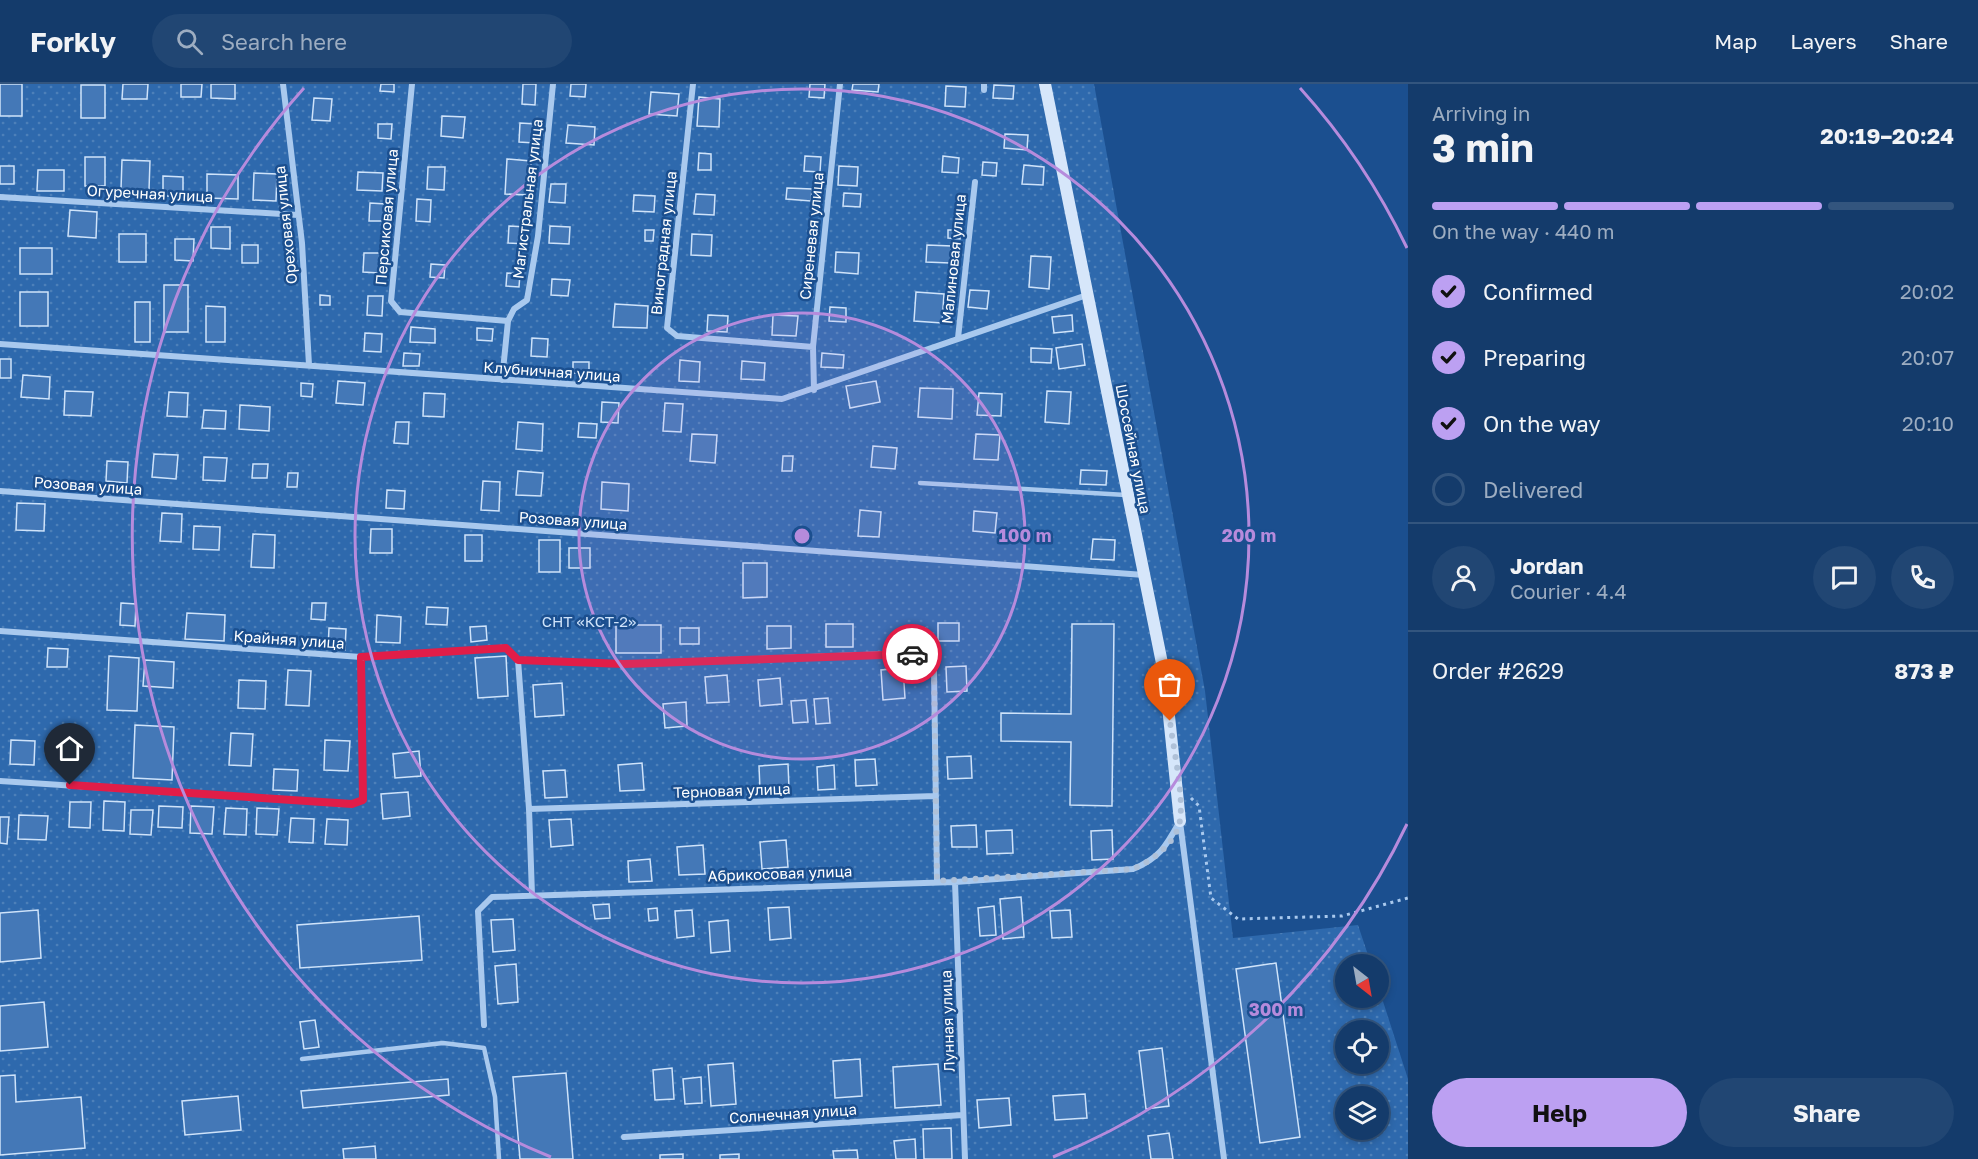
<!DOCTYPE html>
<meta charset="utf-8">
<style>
body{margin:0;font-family:"Golos Text",sans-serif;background:#214673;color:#f1f3f6;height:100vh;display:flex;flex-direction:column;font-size:22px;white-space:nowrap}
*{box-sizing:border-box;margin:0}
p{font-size:20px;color:#9dadc1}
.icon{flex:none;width:33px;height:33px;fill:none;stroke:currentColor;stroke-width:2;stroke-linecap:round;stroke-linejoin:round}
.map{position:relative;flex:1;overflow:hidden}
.side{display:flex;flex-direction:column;background:#143b6b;width:570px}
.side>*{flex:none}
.needle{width:39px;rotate:149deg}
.tools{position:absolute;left:1335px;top:870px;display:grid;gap:12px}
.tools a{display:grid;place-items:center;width:54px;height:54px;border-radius:50%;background:#143b6b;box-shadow:0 3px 9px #0003,0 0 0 2px #33557e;font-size:30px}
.pin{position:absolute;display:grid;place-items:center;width:51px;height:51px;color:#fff;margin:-62px -26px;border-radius:50% 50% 50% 0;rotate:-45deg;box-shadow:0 0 6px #0007}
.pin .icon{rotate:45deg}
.courier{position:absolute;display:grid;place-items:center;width:60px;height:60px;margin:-30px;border:4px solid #e11d48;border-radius:50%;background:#fff;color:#222;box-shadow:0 2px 8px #0007}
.summary em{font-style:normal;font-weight:700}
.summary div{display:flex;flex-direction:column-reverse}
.summary{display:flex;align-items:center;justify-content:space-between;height:102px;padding:0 24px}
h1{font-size:39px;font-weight:700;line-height:45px}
.bar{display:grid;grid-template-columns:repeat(4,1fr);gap:9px 6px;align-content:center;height:72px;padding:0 24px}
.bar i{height:8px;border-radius:4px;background:#33557e}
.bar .selected{background:#bca0f2}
.bar p{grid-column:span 4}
.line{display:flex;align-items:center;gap:15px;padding:0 24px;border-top:2px solid #33557e}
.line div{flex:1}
.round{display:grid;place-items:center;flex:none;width:63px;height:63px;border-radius:32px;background:#214673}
ol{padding:0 24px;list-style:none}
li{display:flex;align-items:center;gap:18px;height:66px}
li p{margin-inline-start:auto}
li .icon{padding:6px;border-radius:50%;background:#bca0f2;color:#111;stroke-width:4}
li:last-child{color:#9dadc1}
li i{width:33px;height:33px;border:3px solid #33557e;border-radius:50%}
.cta{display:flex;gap:12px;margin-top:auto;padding:12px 24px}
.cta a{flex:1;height:69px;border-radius:36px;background:#bca0f2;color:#111;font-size:24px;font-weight:700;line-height:69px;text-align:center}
.cta a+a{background:#214673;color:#f1f3f6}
header{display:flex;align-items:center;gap:36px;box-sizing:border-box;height:84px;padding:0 30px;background:#143b6b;border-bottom:2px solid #33557e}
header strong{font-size:28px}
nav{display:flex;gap:33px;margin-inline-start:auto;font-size:21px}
.search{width:420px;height:54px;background:#214673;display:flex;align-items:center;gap:15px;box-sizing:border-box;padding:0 21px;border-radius:33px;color:#9dadc1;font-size:22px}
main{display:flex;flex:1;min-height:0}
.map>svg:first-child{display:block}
.grass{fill:url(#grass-dots);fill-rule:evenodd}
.building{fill:#4478b7;stroke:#cfe3fa;stroke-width:1.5}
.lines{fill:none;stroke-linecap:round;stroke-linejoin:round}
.path{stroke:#a9c9ee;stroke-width:3;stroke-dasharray:3 4.5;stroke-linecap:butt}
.lane{stroke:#a9c9ee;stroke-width:4.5}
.street{stroke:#a9c9ee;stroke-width:6}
.secondary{stroke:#d6e6fa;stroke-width:12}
.done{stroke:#afc1d8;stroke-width:6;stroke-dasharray:0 10.8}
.route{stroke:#e11d48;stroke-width:8}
.ring{fill:none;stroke:#b68bdc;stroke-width:3}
.labels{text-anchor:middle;stroke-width:5;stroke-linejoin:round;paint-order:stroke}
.street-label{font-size:15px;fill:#fff;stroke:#1b4f8f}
.park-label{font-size:15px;fill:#cfe3fa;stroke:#1b4f8f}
.centre{fill:#b68bdc;stroke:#1b4f8f;stroke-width:3}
.ring-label{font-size:18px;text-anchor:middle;font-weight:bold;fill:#b68bdc;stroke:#1b4f8f;stroke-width:5;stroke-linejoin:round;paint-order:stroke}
</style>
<header>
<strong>Forkly</strong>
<div class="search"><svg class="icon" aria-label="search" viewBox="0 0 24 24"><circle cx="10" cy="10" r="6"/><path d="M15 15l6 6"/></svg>Search here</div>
<nav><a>Map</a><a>Layers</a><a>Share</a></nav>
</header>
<main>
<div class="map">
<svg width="1408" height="1075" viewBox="0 0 1408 1075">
<defs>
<pattern id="grass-dots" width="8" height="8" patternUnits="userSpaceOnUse" patternTransform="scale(1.5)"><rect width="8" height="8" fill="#2e69ad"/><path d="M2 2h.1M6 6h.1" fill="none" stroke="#4d80b9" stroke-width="1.8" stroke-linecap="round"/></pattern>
</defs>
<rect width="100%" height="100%" fill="#1b4f8f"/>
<!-- grass -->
<path class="grass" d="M0,0h1094l111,607 28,247 125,-13 13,39h-25v34h32l1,-9 29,90v80h-1408zM1346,946h32v34h-32zM1346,1012h32v34h-32z"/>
<!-- building -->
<path class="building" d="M0,0h22v32h-22z
M123,0h25l-1,15h-25z
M181,0h21l-1,13h-20z
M211,0h24v15l-24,-1z
M381,0h13v8l-14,-1z
M523,0h13l-1,21 -13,-1z
M571,0h15l-1,13 -15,-1z
M810,0h15l-1,14 -15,-1z
M853,0h26l-1,8 -26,-2z
M81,1h24v33h-24z
M994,1l20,1 -1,13 -20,-1z
M946,2l20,1 -1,20 -20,-1z
M651,8l28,2 -2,22 -28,-2z
M699,13l21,2 -1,28 -22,-1z
M314,14l18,1 -2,22 -18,-1z
M442,32l23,1 -2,21 -22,-2z
M520,39l16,1 -1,19 -16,-1z
M378,40h14l-1,15 -13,-1z
M568,41l27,2 -1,18 -28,-2z
M1005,50l23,1 -1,15 -23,-2z
M699,69l12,1v16h-13z
M805,72l16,1 -1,15 -16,-1z
M943,72l16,2 -1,15 -16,-1z
M85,73h20v29h-20z
M507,75l24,2 -2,34 -24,-1z
M122,76l28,1 -1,29 -28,-1z
M983,78l14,1 -1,13 -14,-1z
M1024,81l20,2 -1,18 -21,-1z
M0,82h14v18h-14z
M839,82l19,1 -1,19 -19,-1z
M428,83h17l-1,23 -17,-1z
M38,86h26v21h-27z
M358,88l25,1 -1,18 -25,-1z
M254,89l23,1 -1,27 -23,-1z
M207,90l31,1v24l-31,-1z
M163,92l20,1v19h-20z
M551,100h15l-1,19 -16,-1z
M787,104l25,1 -1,12 -25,-2z
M844,109l17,1 -1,13 -17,-1z
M696,110l19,1 -1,20 -20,-1z
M634,111l21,1 -1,16 -21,-1z
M417,115l14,1 -1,22 -14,-1z
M370,119l16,1 -1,17h-16z
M70,126l27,2 -1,26 -28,-2z
M509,142l18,1v17l-19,-1z
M550,142l20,1 -1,17 -20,-1z
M211,143h19v22l-19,-1z
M645,146h9l-1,11h-8z
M948,146h13l-1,9 -12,-1z
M119,150h27v28h-27z
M692,150l20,1 -1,21 -20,-1z
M175,155h19l-1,22 -18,-1z
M242,161h16v18h-16z
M927,161l25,1 -2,17 -24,-1z
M20,164h32v26h-32z
M836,168l23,1 -1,21 -23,-2z
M364,169h17l-2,20 -16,-1z
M1031,172l20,1 -2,32 -20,-2z
M431,180l14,1 -1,13 -14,-1z
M507,189l13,1 -1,13 -13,-1z
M552,195l18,1 -2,16 -17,-1z
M164,201h24v47h-24z
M970,206l19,1 -2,18 -19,-2z
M20,208h28v34h-28z
M916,208l28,2 -2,29 -28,-2z
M320,211l10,1v9h-10z
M368,212h15l-1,20 -15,-1z
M135,218h15v40h-15z
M615,220l33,2 -1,22 -34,-1z
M206,222l19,1v35h-19z
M830,223l16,1v14l-17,-1z
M708,231l20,1 -1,16 -20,-1z
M773,231l25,1 -2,20 -24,-1z
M1072,231l1,16 -19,2 -2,-16z
M411,243l24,2v14l-25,-1z
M477,244l16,1 -1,12 -15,-1z
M365,249l17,1 -1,18 -17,-1z
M532,254l16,1 -1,18 -16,-1z
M1082,260l3,21 -26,4 -3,-21z
M1031,264l21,1 -1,14 -20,-1z
M404,269l16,1 -1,12h-16z
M822,269l22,2 -1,13 -22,-1z
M0,275h11v19h-11z
M680,276l20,2 -1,20 -20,-1z
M742,277l23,2 -1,17 -23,-1z
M573,278h16v12l-16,-1z
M23,291l27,2 -1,22 -28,-2z
M338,297l27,2 -2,22 -27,-2z
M876,297l4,21 -30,6 -4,-22z
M301,299l12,1 -1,13 -11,-1z
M920,304l33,1 -1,30 -34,-2z
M65,307l28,1 -2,24 -27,-1z
M1047,307l24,1 -2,32 -24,-2z
M169,308l19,1 -1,24 -20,-1z
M424,309l21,1 -1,23 -21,-1z
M979,309l23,1 -1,22 -24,-1z
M602,318l17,1 -1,20 -17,-1z
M665,319l18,1 -2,28 -18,-1z
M240,321l30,2 -1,24 -30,-2z
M204,326l22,1 -1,18 -23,-1z
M396,338h13l-1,22 -14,-1z
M518,338l25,2 -1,27 -26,-2z
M579,339l18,1 -1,14 -18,-1z
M692,350l25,1 -2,28 -25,-2z
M976,350l24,1 -2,25 -24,-1z
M873,362l24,2 -2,21 -24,-2z
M154,370l24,1 -2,24 -24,-2z
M783,372h10l-1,15h-10z
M204,373l23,1 -2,23 -22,-1z
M107,377l21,1 -1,21 -21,-2z
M253,380h15l-1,14h-15z
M1081,386l26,1 -1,14 -26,-1z
M518,387l25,2 -2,23 -25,-1z
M288,389h10l-1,14h-10z
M483,397l17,1 -1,29 -18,-1z
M602,398l27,2 -1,27 -27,-2z
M387,406l18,1 -1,18 -18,-1z
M17,419l28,1 -1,27 -28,-1z
M860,426l21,2 -2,25 -21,-1z
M974,427l23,2 -2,20 -22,-2z
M162,429l20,1 -1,28 -21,-1z
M194,442l26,1 -1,23 -26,-1z
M371,445h21v24h-22z
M253,450l22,1 -1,33 -23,-1z
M465,451h17v26h-17z
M1093,455l22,1 -1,20 -23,-1z
M539,456h21v32h-21z
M569,464h21v20h-21z
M743,479h24v34l-24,1z
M121,519l15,1 -1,22 -15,-1z
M312,519h14l-1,17 -14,-1z
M427,523l21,1 -1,17 -21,-1z
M187,529l38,2 -1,26 -39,-2z
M377,531l24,2 -1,26 -24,-1z
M938,539h21v18h-21z
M826,540h27v23h-27z
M1072,540h42l-2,182 -42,-1 1,-63 -70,-1v-28l70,1z
M616,541h45v28h-45z
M486,542l1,14 -16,2 -1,-15z
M767,542h24v22l-24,1z
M329,544l17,1 -1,21 -17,-1z
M680,544h19v16h-19z
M903,544h22v17h-22z
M48,564l20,1 -1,18h-20z
M109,572l30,2 -2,53 -30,-1z
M506,572l2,40 -30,2 -3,-40z
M145,576l29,2 -1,26 -30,-2z
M966,582l1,25 -20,1 -1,-25z
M903,584l2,30 -22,2 -2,-30z
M288,586l23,1 -2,35 -23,-1z
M727,591l2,27 -22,1 -2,-26z
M780,594l2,26 -22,2 -2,-26z
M239,596l27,1 -1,28 -27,-1z
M562,599l2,32 -29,2 -2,-32z
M828,614l2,25 -14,1 -2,-25z
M806,616l2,22 -15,1 -2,-22z
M686,618l1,24 -22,2 -2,-24z
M135,641l39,2 -2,53 -39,-2z
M231,649l22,1 -2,32 -22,-1z
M11,656l24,1 -1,24 -24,-1z
M325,656l25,1 -2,30 -24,-1z
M419,667l2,25 -26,2 -2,-24z
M971,672l1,22 -24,1 -1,-22z
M875,675l2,26 -21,1 -1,-26z
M642,679l2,27 -24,1 -2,-26z
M788,680l1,24 -29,2 -1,-24z
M834,681l1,24 -17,1 -1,-23z
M274,685l24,1 -1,21 -24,-1z
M565,686l2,27 -22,1 -2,-27z
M408,708l2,24 -27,3 -2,-25z
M104,717l21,1 -1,29 -21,-1z
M70,718h21l-1,26 -21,-1z
M159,722l24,1 -1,21 -24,-1z
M191,722l23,1 -2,27 -22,-1z
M226,724l21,1 -1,26 -22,-1z
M257,724l22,1 -2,26 -21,-1z
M131,726h22l-2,25 -21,-1z
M19,731l29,1 -2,24 -28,-1z
M0,733h9l-2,27 -7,-1z
M291,734l23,1 -1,24 -24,-1z
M327,735l21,1 -1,25 -22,-1z
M571,735l2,26 -22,2 -2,-27z
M976,741l1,22h-25l-1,-21z
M1012,746l1,23 -26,1 -1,-23z
M1112,746l1,29 -21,1 -1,-29z
M786,756l2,27 -26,2 -2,-27z
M703,761l2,29 -26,1 -2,-28z
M650,775l2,22 -23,1 -1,-21z
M1021,813l3,40 -21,2 -3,-40z
M609,820l1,14 -15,1 -2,-14z
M994,822l2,29 -16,1 -2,-28z
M789,823l2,31 -21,2 -2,-32z
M657,824l1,12 -9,1 -1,-12z
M38,826l3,48 -41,4v-49z
M692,826l2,26 -17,2 -2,-27z
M1070,826l2,27 -20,1 -2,-27z
M419,832l3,44 -122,8 -3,-43z
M513,835l2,31 -22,2 -2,-32z
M728,836l2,31 -19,2 -2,-31z
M1276,879l24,174 -40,6 -24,-174z
M516,880l2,38 -20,2 -3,-38z
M44,918l4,45 -48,4v-45z
M315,936l4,27 -15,2 -4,-27z
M1162,964l7,58 -23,3 -7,-58z
M860,975l2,37 -27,2 -2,-37z
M733,979l3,41 -25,2 -3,-41z
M938,980l3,41 -46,3 -2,-41z
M672,984l2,31 -19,1 -2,-30z
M566,989l7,86h-53l-7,-82z
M15,991l1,27 65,-5 4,51 -85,7v-79z
M701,993l1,26 -17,1 -2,-25z
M448,995l1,16 -146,13 -2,-17z
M1085,1010l2,24 -32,2 -2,-24z
M238,1012l3,34 -56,5 -3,-34z
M1009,1014l2,27 -32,3 -2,-28z
M951,1044l1,31h-28l-1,-30z
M1169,1049l4,26h-22l-3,-23z
M915,1055l1,20h-20l-2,-18z
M375,1062l1,13h-32l-1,-10z
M857,1066l1,9h-24l-1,-8z
M683,1070v5h-23v-4z
M739,1070v5h-19v-4z"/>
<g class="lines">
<!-- path -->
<path class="path" d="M1191,714l8,8 12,92 27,21 104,-3 66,-18"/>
<!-- lane -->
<path class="lane" d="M920,399l206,12
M302,975l141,-16 41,5 11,49 4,62"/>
<!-- street -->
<path class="street" d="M283,0l19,159 7,122
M412,0l-21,217 9,11 108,9
M693,0l-26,244 10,8 136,11
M984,6v-6
M0,113l298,18
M958,254l17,-156
M0,260l782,55 305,-104
M502,296l6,-59 6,-12 13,-9 11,-64 15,-152
M814,306l-1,-43 27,-263
M0,407l1144,84
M0,547l361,26 145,-9 12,12 106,4 292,-11 14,5 4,12 3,211
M518,576l11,149 3,86
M0,697l352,23 11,-4 -2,-143
M529,725l407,-13
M1180,738l44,337
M955,798l10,277
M484,941l-6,-114 14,-14 463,-15 178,-13c27,-11 33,-23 47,-48
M624,1053l339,-22"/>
<!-- secondary -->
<path class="secondary" d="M1045,0l120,594 15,143"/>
</g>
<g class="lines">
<!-- done -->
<path class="done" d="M912,570l18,4 4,12 3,211 196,-12c19,-8 44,-26 47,-49 4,-26 -7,-72 -10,-99"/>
<!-- route -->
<path class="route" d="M70,701l282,19 11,-4 -2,-143 145,-9 12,12 106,4 288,-10"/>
</g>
<!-- distance rings -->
<circle cx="802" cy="452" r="223" fill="#b68bdc" fill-opacity=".12"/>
<g class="ring">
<circle cx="802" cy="452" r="223"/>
<circle cx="802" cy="452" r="447"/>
<path d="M1407 740A670 670 0 0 1 1053 1073M551 1073A670 670 0 0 1 304 4M1300 4A670 670 0 0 1 1407 164"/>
</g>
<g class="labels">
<!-- street labels -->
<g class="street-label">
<text transform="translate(150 110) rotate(3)" y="5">Огуречная улица</text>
<text transform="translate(528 115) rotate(-83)" y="5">Магистральная улица</text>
<text transform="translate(387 133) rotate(-85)" y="5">Персиковая улица</text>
<text transform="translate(286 141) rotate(-96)" y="5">Ореховая улица</text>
<text transform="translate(812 152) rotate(-84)" y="5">Сиреневая улица</text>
<text transform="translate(664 159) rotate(-84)" y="5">Виноградная улица</text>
<text transform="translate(954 175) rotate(-84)" y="5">Малиновая улица</text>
<text transform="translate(552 288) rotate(4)" y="5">Клубничная улица</text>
<text transform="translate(1133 365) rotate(79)" y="5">Шоссейная улица</text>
<text transform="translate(88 402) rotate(4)" y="5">Розовая улица</text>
<text transform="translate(573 437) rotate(4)" y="5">Розовая улица</text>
<text transform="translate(289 556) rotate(4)" y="5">Крайняя улица</text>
<text transform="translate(732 707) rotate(-2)" y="5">Терновая улица</text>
<text transform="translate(780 790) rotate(-2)" y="5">Абрикосовая улица</text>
<text transform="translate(948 937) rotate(-92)" y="5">Лунная улица</text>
<text transform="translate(793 1030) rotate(-4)" y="5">Солнечная улица</text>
</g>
<!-- park labels -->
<g class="park-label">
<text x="589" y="543">СНТ «КСТ-2»</text>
</g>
</g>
<circle cx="802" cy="452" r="9" class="centre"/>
<g class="ring-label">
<text x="1025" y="458">100 m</text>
<text x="1249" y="458">200 m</text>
<text x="1276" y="932">300 m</text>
</g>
</svg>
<div class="tools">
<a><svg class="needle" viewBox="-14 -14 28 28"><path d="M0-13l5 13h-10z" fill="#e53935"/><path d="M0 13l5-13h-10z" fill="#9dadc1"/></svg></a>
<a><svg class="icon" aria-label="locate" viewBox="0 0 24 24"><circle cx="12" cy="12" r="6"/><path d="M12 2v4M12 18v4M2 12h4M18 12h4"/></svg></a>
<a><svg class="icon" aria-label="layers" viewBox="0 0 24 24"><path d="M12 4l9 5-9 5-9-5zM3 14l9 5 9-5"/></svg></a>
</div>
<div class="pin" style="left:1170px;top:637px;background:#ea580c"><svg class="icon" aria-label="bag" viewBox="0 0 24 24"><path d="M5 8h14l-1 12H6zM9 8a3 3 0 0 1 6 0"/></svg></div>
<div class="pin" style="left:70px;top:701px;background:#1f2937"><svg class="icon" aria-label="home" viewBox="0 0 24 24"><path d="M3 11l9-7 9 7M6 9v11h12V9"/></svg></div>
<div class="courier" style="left:912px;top:570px"><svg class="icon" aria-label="car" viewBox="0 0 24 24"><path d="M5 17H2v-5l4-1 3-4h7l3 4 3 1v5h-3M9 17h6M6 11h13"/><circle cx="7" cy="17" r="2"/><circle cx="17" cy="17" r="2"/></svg></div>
</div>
<section class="side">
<div class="summary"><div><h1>3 min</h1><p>Arriving in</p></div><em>20:19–20:24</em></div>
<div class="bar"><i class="selected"></i><i class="selected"></i><i class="selected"></i><i></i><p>On the way · 440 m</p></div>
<ol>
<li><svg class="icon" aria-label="check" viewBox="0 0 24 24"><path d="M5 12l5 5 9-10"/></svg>Confirmed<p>20:02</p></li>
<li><svg class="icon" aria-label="check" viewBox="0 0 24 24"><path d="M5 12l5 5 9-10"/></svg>Preparing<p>20:07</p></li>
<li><svg class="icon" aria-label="check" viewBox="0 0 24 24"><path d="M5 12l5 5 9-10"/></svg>On the way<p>20:10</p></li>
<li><i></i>Delivered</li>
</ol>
<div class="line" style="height:108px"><a class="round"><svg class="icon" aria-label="person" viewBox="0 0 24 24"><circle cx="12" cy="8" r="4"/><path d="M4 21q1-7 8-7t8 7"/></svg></a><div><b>Jordan</b><p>Courier · 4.4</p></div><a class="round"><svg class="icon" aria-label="chat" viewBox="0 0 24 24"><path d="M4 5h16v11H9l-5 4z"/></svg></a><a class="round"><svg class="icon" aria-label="phone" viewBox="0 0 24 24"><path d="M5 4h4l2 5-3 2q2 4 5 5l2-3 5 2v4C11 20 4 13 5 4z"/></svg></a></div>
<div class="line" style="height:78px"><div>Order #2629</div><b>873 ₽</b></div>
<div class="cta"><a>Help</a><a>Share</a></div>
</section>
</main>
